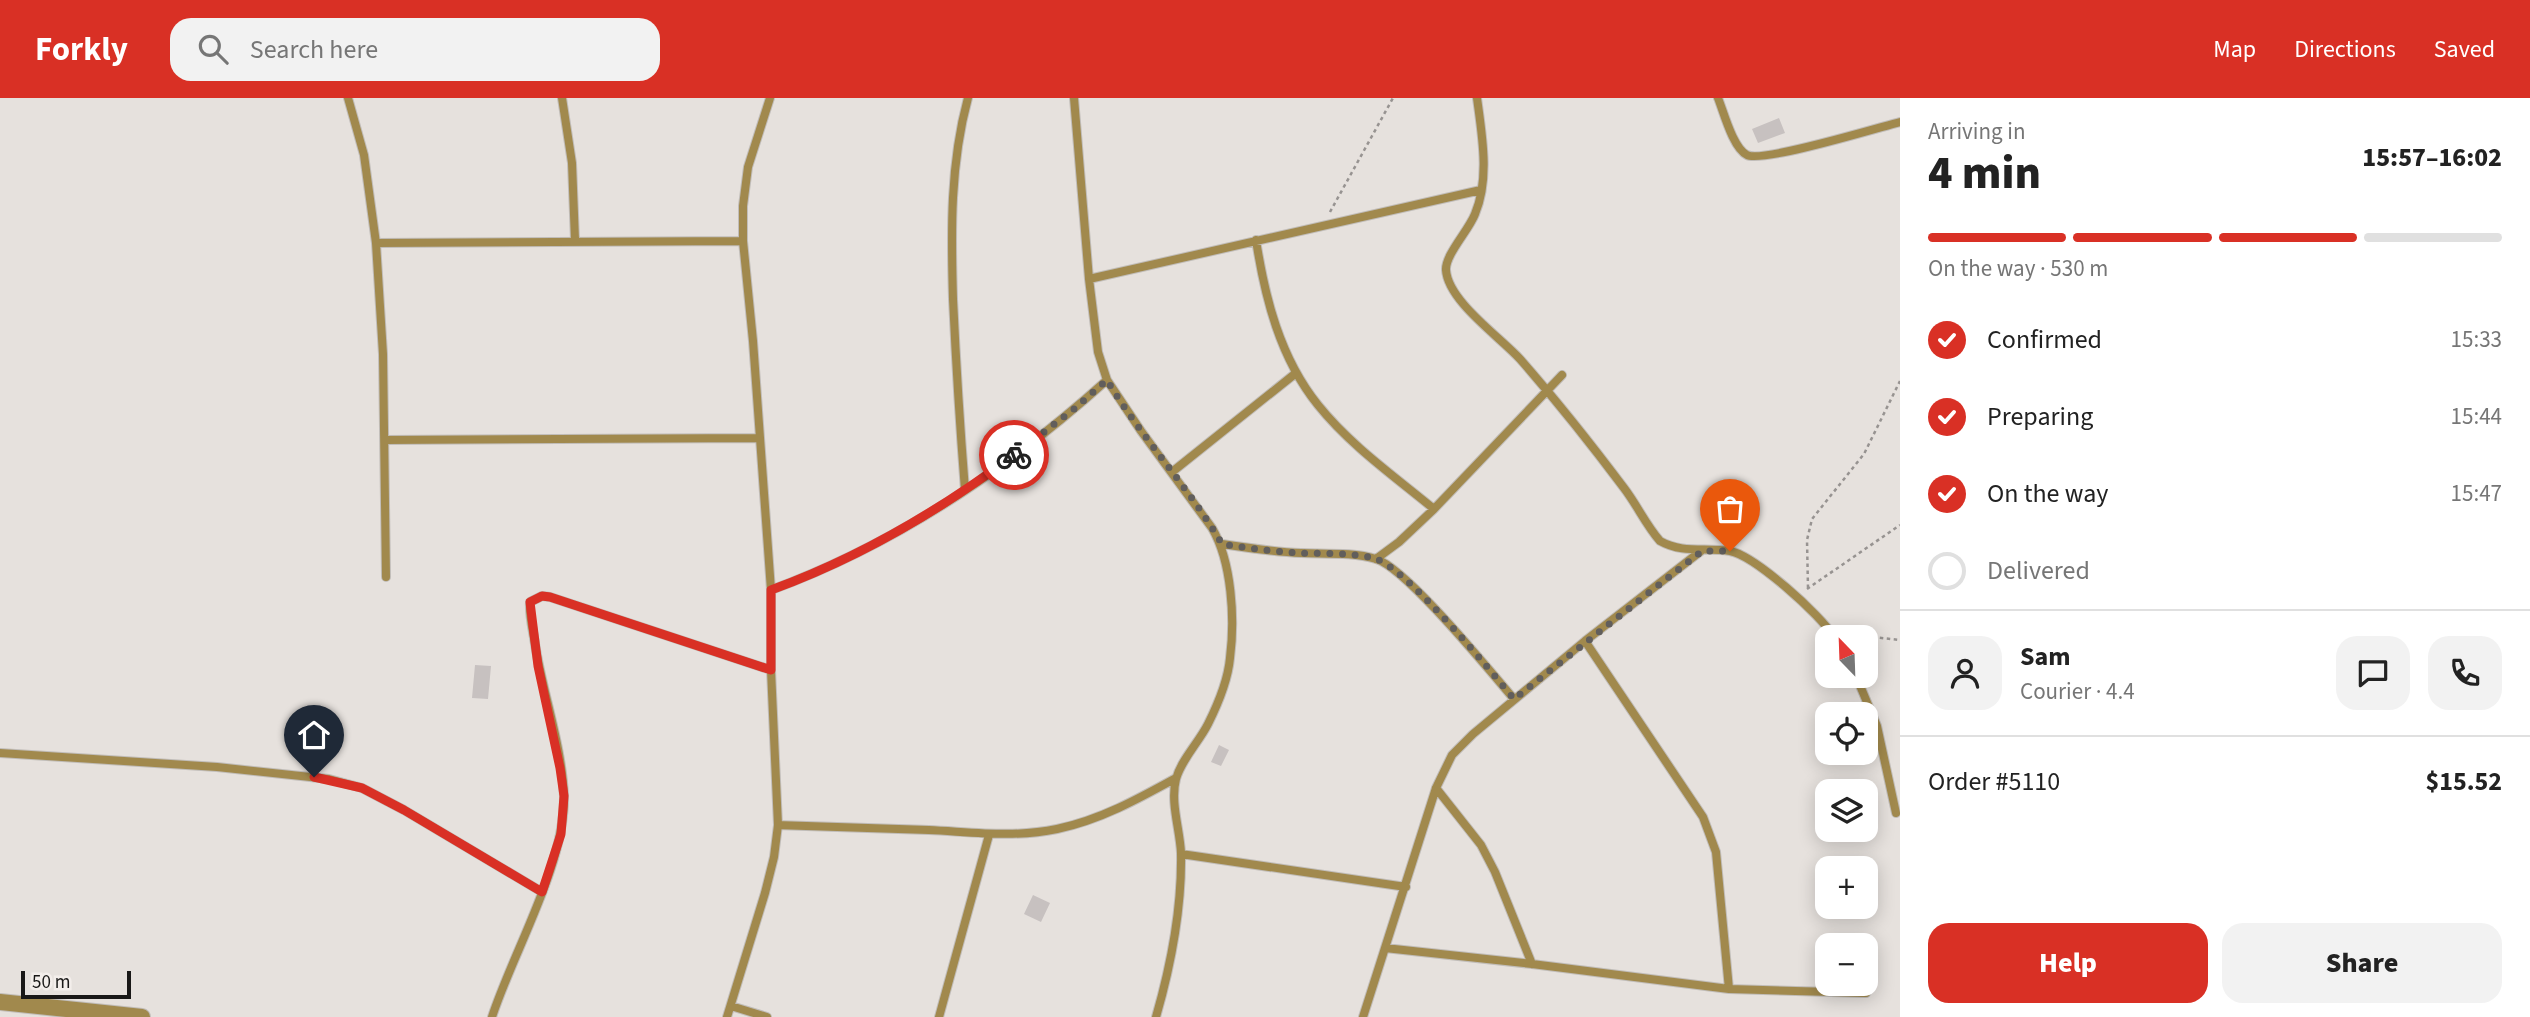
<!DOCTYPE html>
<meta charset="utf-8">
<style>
body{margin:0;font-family:"Source Sans 3",sans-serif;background:#f2f2f2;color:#222;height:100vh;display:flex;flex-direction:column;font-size:26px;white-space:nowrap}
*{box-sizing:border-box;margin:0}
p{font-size:23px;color:#767676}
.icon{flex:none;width:38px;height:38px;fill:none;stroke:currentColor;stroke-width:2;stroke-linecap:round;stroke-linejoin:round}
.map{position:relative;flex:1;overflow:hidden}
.panel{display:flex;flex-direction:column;background:#fff;width:630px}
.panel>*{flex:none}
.needle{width:46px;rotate:337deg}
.fabs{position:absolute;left:1815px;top:527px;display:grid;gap:14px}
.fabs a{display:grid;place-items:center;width:63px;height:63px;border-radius:14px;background:#fff;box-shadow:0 4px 18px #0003;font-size:35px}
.scale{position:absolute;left:21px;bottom:18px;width:110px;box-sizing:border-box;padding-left:7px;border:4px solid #191817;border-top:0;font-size:19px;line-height:24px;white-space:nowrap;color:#191817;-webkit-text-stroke:5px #f3eeeb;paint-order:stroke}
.pin{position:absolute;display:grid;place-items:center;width:60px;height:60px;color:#fff;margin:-72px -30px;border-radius:50% 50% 50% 0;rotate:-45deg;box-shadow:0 0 7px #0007}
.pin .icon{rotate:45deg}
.courier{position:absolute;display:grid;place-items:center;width:70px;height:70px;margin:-35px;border:5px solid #d93025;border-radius:50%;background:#fff;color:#222;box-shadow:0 2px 9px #0007}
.summary em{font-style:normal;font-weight:800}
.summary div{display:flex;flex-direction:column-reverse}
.summary{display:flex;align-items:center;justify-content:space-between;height:119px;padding:0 28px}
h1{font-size:46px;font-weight:800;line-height:52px}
.bar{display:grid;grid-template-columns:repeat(4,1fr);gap:10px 7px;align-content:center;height:84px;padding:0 28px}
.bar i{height:9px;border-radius:5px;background:#e0e0e0}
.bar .current{background:#d93025}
.bar p{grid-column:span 4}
.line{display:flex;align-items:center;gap:18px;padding:0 28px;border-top:2px solid #e0e0e0}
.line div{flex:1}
.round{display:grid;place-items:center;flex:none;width:74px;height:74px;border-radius:21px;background:#f2f2f2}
ol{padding:0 28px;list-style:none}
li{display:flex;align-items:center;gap:21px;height:77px}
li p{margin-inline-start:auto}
li .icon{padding:7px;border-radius:50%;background:#d93025;color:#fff;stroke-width:4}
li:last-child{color:#767676}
li i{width:38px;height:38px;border:4px solid #e0e0e0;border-radius:50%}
.primary-button{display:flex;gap:14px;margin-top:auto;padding:14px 28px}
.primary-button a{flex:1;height:80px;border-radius:21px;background:#d93025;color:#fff;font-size:28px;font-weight:800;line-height:80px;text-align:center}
.primary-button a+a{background:#f2f2f2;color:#222}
header{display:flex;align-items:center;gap:42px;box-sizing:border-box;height:98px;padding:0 35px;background:#d93025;color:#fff}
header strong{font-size:33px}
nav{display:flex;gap:38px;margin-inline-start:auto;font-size:24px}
.search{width:490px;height:63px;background:#f2f2f2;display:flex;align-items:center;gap:18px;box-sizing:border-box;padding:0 24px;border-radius:21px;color:#767676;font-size:26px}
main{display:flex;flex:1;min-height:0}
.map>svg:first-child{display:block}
.building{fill:#c7c1c0}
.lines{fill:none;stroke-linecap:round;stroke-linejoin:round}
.lane-casing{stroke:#c1bdb9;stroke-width:10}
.street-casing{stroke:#c1bdb9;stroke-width:18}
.path{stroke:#979391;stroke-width:2.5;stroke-dasharray:3.5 3.5;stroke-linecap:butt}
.lane{stroke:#a1894d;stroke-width:8}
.street{stroke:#a1894d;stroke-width:16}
.done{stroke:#615e5c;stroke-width:7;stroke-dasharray:0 12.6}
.route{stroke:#d93025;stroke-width:9}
</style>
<header>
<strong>Forkly</strong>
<div class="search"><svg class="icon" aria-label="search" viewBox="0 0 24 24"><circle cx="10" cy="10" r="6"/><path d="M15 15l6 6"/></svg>Search here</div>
<nav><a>Map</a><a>Directions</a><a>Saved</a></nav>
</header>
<main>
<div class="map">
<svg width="1900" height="919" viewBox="0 0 1900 919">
<rect width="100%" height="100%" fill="#e6e1dd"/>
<!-- building -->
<path class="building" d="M1779,20l6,15 -27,10 -6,-14z
M475,567l16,1 -3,33 -16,-1z
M1219,647l10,5 -8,16 -10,-4z
M1033,797l17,8 -9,19 -17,-8z"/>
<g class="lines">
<defs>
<path id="lane" d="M348,0l16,57 12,88 7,111 3,223
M562,0l10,65 3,77
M1074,0l15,181 9,73 9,28 34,51 71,97c20,34 23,91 18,130 -2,22 -12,46 -22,66 -9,18 -27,36 -32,55 -6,23 4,51 5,74 1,55 -10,112 -25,164
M1477,0c5,37 13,81 -2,116 -6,16 -30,41 -29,56 2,31 54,67 74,89 36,41 71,85 104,129 13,17 22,37 36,53 23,13 45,6 70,10 25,5 91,64 104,86
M1718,0c6,15 15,50 29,57 15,8 130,-27 153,-33
M1256,142c9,58 24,118 62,165 32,40 76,71 116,104
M376,145l367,-2
M1089,181l392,-89
M385,342l375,-2
M1172,374l124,-99
M965,392c-5,-63 -9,-127 -12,-191 -2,-68 -3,-135 15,-201
M1222,446c26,4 52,8 79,9 24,1 52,-1 75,6 30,9 113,111 138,140
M1376,461l23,-17 35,-33 128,-134
M771,492c125,-46 237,-121 336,-210
M1585,543l118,176 13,35 13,137
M1856,578l21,50 19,87
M0,655l217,14 112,12 33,9 42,22 138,82
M1436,690l45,57 14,27 37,92
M778,727c50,2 100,3 151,5 43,2 85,8 128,-1 43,-9 81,-30 119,-51
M1181,756l225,33
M1385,850l147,16 197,25 137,4
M731,908l36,11
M492,919c22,-67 73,-152 72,-221 -2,-50 -21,-102 -29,-152 -2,-14 -6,-28 -5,-42l12,-6 8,1 221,73
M727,919l38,-124 9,-36 4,-32 -7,-155v-80l-18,-249 -10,-100v-35l5,-39 22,-69
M939,919l50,-182
M1363,919l73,-229 16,-33 21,-21 112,-93 116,-90"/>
<path id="street" d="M0,904l142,15"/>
</defs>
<!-- lane casing -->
<use href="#lane" class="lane-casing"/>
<!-- street casing -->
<use href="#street" class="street-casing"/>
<!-- path -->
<path class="path" d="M1330,114l63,-114
M1808,490l-1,-48 5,-21 52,-65 36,-73
M1807,491l93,-64
M1845,536l55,6"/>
<!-- lane -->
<use href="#lane" class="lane"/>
<!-- street -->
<use href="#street" class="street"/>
</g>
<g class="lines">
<!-- done -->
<path class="done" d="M1014,357l60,-46 33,-29c34,57 81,106 115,164 26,4 52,8 79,9 24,1 52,-1 75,6 30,9 114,111 138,140l188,-148h28"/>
<!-- route -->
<path class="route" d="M314,679l48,11 42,22 138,82 19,-58 3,-38 -4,-28 -22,-102 -8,-64 12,-6 8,1 221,73v-80c88,-32 168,-79 243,-135"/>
</g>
</svg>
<div class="fabs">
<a><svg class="needle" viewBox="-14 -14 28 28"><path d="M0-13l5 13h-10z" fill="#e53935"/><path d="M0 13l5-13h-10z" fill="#767676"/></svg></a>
<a><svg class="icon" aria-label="locate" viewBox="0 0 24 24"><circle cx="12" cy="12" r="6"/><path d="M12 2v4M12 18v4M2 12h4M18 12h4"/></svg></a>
<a><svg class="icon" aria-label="layers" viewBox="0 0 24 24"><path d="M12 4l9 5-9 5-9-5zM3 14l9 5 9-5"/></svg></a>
<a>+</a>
<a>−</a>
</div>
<div class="scale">50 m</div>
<div class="pin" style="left:1730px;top:453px;background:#ea580c"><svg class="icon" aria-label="bag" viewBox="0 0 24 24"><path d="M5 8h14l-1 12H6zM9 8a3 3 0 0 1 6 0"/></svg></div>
<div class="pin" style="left:314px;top:679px;background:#1f2937"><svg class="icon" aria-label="home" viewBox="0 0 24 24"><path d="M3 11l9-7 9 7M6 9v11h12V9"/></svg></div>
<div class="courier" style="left:1014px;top:357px"><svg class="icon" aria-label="bike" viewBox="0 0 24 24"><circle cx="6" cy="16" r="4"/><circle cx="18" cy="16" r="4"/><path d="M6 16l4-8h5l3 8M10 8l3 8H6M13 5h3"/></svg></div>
</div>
<section class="panel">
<div class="summary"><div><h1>4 min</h1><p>Arriving in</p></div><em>15:57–16:02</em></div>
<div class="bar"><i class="current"></i><i class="current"></i><i class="current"></i><i></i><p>On the way · 530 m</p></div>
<ol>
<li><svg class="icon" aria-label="check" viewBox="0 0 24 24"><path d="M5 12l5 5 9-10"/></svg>Confirmed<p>15:33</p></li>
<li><svg class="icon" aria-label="check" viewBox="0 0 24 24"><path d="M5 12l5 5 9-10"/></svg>Preparing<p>15:44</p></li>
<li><svg class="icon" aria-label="check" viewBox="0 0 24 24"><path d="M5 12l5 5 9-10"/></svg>On the way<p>15:47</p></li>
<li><i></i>Delivered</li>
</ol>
<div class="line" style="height:126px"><a class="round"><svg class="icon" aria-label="person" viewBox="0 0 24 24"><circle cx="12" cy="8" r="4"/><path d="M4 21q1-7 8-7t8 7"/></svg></a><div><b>Sam</b><p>Courier · 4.4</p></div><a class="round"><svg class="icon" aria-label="chat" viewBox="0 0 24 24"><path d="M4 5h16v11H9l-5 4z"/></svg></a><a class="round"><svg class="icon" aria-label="phone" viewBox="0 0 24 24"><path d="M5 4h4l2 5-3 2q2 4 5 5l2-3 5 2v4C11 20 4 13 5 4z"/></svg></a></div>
<div class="line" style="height:91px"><div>Order #5110</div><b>$15.52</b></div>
<div class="primary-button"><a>Help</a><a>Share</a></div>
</section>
</main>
